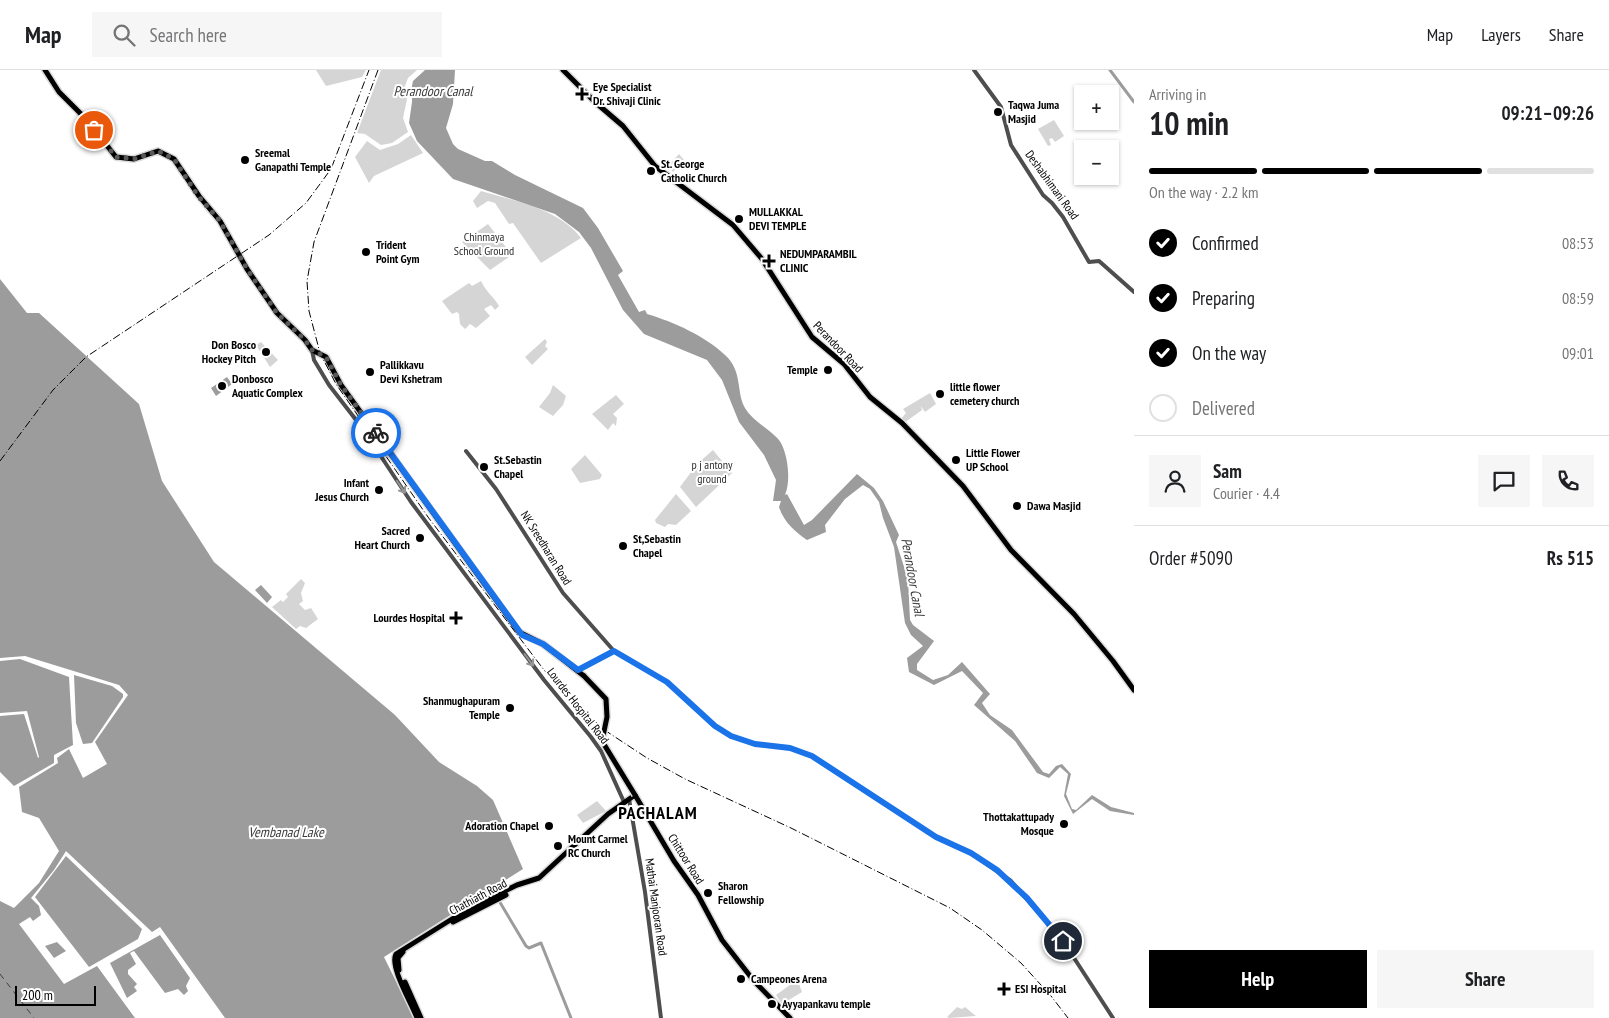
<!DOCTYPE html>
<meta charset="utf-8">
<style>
body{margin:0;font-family:"PT Sans Narrow",sans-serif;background:#f6f6f6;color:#202124;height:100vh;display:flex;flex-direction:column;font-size:19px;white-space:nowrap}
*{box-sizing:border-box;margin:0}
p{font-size:16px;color:#757577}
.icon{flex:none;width:28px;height:28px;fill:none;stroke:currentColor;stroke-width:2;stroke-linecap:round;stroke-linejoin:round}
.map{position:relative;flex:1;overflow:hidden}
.sheet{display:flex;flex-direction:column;background:#fff;width:475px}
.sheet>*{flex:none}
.tools{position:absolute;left:1074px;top:15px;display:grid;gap:10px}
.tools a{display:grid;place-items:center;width:45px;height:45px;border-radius:0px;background:#fff;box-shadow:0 1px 4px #0004;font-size:25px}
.scale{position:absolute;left:15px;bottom:12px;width:81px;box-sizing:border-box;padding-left:5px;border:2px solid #000;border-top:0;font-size:14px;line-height:18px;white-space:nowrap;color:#000;-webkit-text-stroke:4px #fff;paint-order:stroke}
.pin{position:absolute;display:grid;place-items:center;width:42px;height:42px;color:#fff;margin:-21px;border:2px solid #fff;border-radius:50%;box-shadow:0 1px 5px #0007}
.courier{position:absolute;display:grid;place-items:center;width:50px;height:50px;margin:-25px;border:4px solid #1a73e8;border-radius:50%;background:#fff;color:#222;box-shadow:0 1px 6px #0007}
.head em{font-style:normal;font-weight:600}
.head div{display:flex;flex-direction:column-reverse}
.head{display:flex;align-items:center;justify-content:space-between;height:85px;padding:0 15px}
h1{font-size:32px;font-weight:600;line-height:38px}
.bar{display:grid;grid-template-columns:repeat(4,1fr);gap:8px 5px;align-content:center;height:60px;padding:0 15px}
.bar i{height:6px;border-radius:4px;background:#e0e0e0}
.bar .on{background:#000}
.bar p{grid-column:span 4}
.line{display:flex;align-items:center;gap:12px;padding:0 15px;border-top:1px solid #e0e0e0}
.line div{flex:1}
.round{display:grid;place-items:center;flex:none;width:52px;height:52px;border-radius:0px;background:#f6f6f6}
ol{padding:0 15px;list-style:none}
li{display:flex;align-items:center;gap:15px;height:55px}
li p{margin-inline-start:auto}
li .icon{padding:5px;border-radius:50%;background:#000;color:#fff;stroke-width:4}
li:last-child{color:#757577}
li i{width:28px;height:28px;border:2px solid #e0e0e0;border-radius:50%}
.button{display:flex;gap:10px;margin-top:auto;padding:10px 15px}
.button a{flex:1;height:58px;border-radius:0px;background:#000;color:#fff;font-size:20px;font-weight:600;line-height:58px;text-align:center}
.button a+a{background:#f6f6f6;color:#202124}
header{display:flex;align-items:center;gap:30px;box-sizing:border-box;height:70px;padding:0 25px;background:#fff;border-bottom:1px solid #e0e0e0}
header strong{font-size:24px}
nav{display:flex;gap:28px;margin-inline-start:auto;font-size:18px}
.search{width:350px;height:45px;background:#f6f6f6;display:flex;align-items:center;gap:12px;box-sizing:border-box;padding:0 18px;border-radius:0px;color:#757577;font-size:19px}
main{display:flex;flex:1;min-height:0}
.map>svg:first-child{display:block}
.green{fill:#d5d5d5}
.water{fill:#9c9c9c}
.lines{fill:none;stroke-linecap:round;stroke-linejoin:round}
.canal{stroke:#9c9c9c;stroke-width:3}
.ferry{stroke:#3d3d3d;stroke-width:1;stroke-dasharray:6 5;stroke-linecap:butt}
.major-casing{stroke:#dbdbdb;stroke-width:8}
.minor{stroke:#4e4e4e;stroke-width:4}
.major{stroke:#000;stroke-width:5}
.rail{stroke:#000;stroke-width:1;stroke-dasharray:8 2.5 1 2.5;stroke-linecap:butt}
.major-bridge-casing{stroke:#dbdbdb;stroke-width:8;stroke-linecap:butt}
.major-bridge{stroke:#000;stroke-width:5}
.oneway{stroke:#959595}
.done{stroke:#595959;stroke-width:5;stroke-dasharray:0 9}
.route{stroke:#1a73e8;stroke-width:6}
.poi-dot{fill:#000;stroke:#fff;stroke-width:2}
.labels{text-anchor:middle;stroke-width:4;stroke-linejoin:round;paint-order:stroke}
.poi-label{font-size:12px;font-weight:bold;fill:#000;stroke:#fff;text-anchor:start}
.street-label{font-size:12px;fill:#000;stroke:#fff}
.park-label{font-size:12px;fill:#2c2c2c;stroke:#fff}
.water-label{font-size:14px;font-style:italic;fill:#3d3d3d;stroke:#fff}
.district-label{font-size:18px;font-weight:bold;letter-spacing:1px;fill:#000;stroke:#fff}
</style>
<header>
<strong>Map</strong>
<div class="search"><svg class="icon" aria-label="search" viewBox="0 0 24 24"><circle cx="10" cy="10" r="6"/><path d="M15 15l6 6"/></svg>Search here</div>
<nav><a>Map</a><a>Layers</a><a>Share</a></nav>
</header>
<main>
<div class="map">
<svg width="1134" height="948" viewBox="0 0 1134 948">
<rect width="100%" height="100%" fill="#fff"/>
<!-- green -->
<path class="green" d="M316,0h50l-4,7 -36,9z
M381,0h36l-9,8 -3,8 2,13 -4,19 5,14 -16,11 -11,2 -16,-11 -8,-1z
M1054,50l10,16 -9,6 -3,-4 -3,1 2,6 -3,1 -10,-17z
M411,65l12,18 -49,23 -5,7 -14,-26 12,-16 13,9 18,-6z
M679,84l5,6 -11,12 -5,-6z
M481,121c34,10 78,18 100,47l-40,25 -28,-40 -4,1 -14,-21 -7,-2 -11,7 -4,-7z
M488,154l24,31 -22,15 -28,-28z
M481,211c5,11 13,16 18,25l-4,4 -4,-5 -7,4 6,7 -14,12 -6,-4 -5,5 -5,-5 -1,-10 -2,-2 -5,2 -10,-13 27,-18 3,3z
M545,269l2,3 -2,4 3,3 -16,16 -7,-8z
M261,272l17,18 -8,7 -14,-22z
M553,315l13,11 -3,9 -10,11 -14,-9 11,-14z
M930,323l6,11 -11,8 -4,-6 1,4 -18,13 -3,-4 5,-6 -3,-4z
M616,325l8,9 -11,10 4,4 -1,8 -3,-3 -5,7 -16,-16z
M713,380l19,23 -36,34 -16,-20 17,-23z
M585,385l17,20 -2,4 -20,4 -9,-14z
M676,424l15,17 -15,14 -8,-1 -3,3 -9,-4 -1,-3z
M301,509l4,4 -4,10 2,8 -4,3 6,6 6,-2 7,11 -12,9 -6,-2 -4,3 -24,-22 9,-7 2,2 5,-5 -2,-3z
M597,731l9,10 -23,12 -6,-8z
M801,907l2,2 -4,5 3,8 -20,12 -6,-9z
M957,937l5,2 3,-2 11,9 -27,2 -2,-1z"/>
<!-- water -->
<path class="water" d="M425,0h30l-2,34 -7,24 7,16 5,5 27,12h7l23,14 68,33 15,20 25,43 -5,4 21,37 6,-2 2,4c27,8 58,22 78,41 18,16 11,38 20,53 8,14 30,24 36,35 7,13 10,38 4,52l2,-1 17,31 8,-5 45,-46 17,14 9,13 16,34 -3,7 12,37 2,41 3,5 21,16 -17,23v6l16,10 15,-5 14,-13 28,32 -8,9 8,12 22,15 31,42 6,2 7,-8 6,-2 9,10 -5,20 6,15 4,1 16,-15 19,12 23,6v2l-24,-4 -18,-12 -19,15 -9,-18 4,-22 -8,-7 -11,11 -12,-5 -22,-32 -41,-36 9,-12 -21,-22 -28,14 -25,-13 -2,-14 16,-12 -12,-11 -6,-12 -11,-76 -11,-29 -4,-16 -9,-13 -7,-4 -18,14 -20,26 1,7 -19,8c-13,-9 -23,-18 -28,-33l2,-6h-8l3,-21 -12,-25 -25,-33 -17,-42 -15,-20 -63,-26 -21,-24 -32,-62 -12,-16 -24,-18 -102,-35 -36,-38 -8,-18 3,-21v-16l1,-5z
M0,209l27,34h12l100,91 23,77 52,81 181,153 44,47 38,24 16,14 30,69 -139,88 30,61h-189l-65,-91 -8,5 -86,-81 -12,19 -23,28 8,8 2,9 -8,6 -3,-4 -11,7 45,60 33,-18 38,52h-135v-117l14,7 25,-25 20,-32 -20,-33 -17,-6 -3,-25 39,-24 -1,-5 12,-9 14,29 24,-14 -12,-22 33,-47 -9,-10 -94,-29 -25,2z
M227,307l5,7 -16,12 -5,-8z
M261,515l11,12 -5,6 -12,-13z
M20,589l49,18 4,68 -19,10v8l-40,23 -14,-14v-56l24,-2 14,44 1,-1 -12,-46 -27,2v-52z
M74,605l38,11 11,8v3l-31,46 -9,1 -7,-21z
M66,786l76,73 -4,10 -49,28 -54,-70z
M160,865l30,43 -4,8 2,5 -4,4 -6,-6 -13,4 -31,-42 -4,2 6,11 -8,6v4l9,10 -3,3 3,4 -10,7 -17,-35z
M57,872l9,9 -12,7 -9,-12z"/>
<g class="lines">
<!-- canal -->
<path class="canal" d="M1110,0l24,32
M492,819l34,57 3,2 12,-5 30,75"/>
<!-- ferry -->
<path class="ferry" d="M0,904l34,44"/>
<defs>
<path id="major" d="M45,0l14,22 26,26 31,39 18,2 24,-8 16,8 25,37 21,25 27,48 30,44 28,27 7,10 14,7 15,28 178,247 24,12 41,32
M563,0l32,32 28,24 32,40 78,59 29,34 50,78 32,27 26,33 32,26 61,63 48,64 63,64 39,47 21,29
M453,852l53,-27
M399,900l-1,-12 5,-6
M405,912l16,36
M417,948c-5,-14 -28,-52 -21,-64l72,-45 49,-24 22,-7 69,-64 27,-19 39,66 24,34 24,45 32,41 36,37"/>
</defs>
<!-- major casing -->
<use href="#major" class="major-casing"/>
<!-- minor -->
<path class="minor" d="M974,0l27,37 10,38 32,50 9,8 11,14 26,45 10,-1 35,31
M312,280l2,10 15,25 34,44 48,73 133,178 47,57 10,14 23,51
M466,381l30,38 67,104 51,58 53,31 48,44 16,10 24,8 35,4 21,8 125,81 35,16 40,28 52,60 50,77
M578,600l36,-19
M629,729l16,93 16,126"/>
<!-- major -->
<use href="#major" class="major"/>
<!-- rail -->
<path class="rail" d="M378,0l-64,172 -7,39 2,30 11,42 16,31 92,133 116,153 36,39 29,24 38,25 38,21 106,49 159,80 32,22 39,33 30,33 17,22
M0,391l53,-71 33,-33 183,-122 37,-32 25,-34 38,-99"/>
<defs>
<path id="major-bridge" d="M584,606l22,23 1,18 -5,24 33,54"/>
</defs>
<!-- major-bridge casing -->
<use href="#major-bridge" class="major-bridge-casing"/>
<!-- major-bridge -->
<use href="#major-bridge" class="major-bridge"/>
</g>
<!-- one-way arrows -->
<defs><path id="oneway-shaft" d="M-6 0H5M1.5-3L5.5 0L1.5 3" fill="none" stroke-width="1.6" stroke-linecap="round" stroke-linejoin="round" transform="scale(1.25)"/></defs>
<g class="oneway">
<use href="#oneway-shaft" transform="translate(401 417) rotate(56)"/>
<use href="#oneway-shaft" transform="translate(529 590) rotate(53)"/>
</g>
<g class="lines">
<!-- done -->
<path class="done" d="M94,60l22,27 18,2 24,-8 16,8 24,37 22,25 27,48 30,44 28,27 7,10 14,7 15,28 35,48"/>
<!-- route -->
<path class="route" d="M376,363l146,202 21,9 35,26 36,-19 53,31 48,44 16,10 24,8 35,4 22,8 124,81 35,16 26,17 30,28 36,43"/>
</g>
<!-- markers -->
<g class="poi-dot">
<path d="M579.5 16.5h5v5h5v5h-5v5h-5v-5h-5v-5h5z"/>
<circle cx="998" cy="42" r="5"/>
<circle cx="245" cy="90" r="5"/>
<circle cx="651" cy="101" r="5"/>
<circle cx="739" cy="149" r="5"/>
<circle cx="366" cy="182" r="5"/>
<path d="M766.5 183.5h5v5h5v5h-5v5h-5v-5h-5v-5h5z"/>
<circle cx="266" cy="282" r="5"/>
<circle cx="828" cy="300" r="5"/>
<circle cx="370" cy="302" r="5"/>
<circle cx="222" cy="316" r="5"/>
<circle cx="940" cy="324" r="5"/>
<circle cx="956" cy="390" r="5"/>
<circle cx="484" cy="397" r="5"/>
<circle cx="379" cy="420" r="5"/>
<circle cx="1017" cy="436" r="5"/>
<circle cx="420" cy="468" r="5"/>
<circle cx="623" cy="476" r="5"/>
<path d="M453.5 540.5h5v5h5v5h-5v5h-5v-5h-5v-5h5z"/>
<circle cx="510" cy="638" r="5"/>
<circle cx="1064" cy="754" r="5"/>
<circle cx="549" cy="756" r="5"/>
<circle cx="558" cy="776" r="5"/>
<circle cx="708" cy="823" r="5"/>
<circle cx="741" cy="909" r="5"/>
<path d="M1001.5 911.5h5v5h5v5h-5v5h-5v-5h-5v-5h5z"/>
<circle cx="772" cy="934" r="5"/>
</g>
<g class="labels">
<!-- poi labels -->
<g class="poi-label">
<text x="593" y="21">Eye Specialist<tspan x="593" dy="14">Dr. Shivaji Clinic</tspan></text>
<text x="1008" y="39">Taqwa Juma<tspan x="1008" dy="14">Masjid</tspan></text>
<text x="255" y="87">Sreemal<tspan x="255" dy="14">Ganapathi Temple</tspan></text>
<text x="661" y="98">St. George<tspan x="661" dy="14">Catholic Church</tspan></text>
<text x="749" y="146">MULLAKKAL<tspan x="749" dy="14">DEVI TEMPLE</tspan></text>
<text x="376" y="179">Trident<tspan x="376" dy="14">Point Gym</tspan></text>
<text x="780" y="188">NEDUMPARAMBIL<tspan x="780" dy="14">CLINIC</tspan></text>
<text x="256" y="279" text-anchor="end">Don Bosco<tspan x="256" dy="14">Hockey Pitch</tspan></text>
<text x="380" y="299">Pallikkavu<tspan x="380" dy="14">Devi Kshetram</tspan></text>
<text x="818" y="304" text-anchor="end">Temple</text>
<text x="232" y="313">Donbosco<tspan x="232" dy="14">Aquatic Complex</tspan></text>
<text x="950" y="321">little flower<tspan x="950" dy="14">cemetery church</tspan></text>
<text x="966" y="387">Little Flower<tspan x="966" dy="14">UP School</tspan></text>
<text x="494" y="394">St.Sebastin<tspan x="494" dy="14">Chapel</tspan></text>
<text x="369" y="417" text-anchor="end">Infant<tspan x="369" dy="14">Jesus Church</tspan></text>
<text x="1027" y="440">Dawa Masjid</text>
<text x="410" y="465" text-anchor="end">Sacred<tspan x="410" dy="14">Heart Church</tspan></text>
<text x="633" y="473">St,Sebastin<tspan x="633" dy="14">Chapel</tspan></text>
<text x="445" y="552" text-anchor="end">Lourdes Hospital</text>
<text x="500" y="635" text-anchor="end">Shanmughapuram<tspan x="500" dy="14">Temple</tspan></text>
<text x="1054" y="751" text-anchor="end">Thottakattupady<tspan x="1054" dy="14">Mosque</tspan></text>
<text x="539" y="760" text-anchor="end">Adoration Chapel</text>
<text x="568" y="773">Mount Carmel<tspan x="568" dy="14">RC Church</tspan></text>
<text x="718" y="820">Sharon<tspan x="718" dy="14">Fellowship</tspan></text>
<text x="751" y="913">Campeones Arena</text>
<text x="1015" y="923">ESI Hospital</text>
<text x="782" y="938">Ayyapankavu temple</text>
</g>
<!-- street labels -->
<g class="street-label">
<text transform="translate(1052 115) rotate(54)" y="4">Deshabhimani Road</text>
<text transform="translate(838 277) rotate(46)" y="4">Perandoor Road</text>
<text transform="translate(546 478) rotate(58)" y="4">NK Sreedharan Road</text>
<text transform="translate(578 636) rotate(52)" y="4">Lourdes Hospital Road</text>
<text transform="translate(686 789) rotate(58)" y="4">Chittoor Road</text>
<text transform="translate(478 827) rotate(-28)" y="4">Chathiath Road</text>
<text transform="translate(656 837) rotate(82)" y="4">Mathai Manjooran Road</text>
</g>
<!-- park labels -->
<g class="park-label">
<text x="484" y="171">Chinmaya<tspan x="484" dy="14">School Ground</tspan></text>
<text x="712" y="399">p j antony<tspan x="712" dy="14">ground</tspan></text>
</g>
<!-- water labels -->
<g class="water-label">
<text x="433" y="26">Perandoor Canal</text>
<text transform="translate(913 507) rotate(80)" y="5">Perandoor Canal</text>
<text x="286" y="767">Vembanad Lake</text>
</g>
<!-- district labels -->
<g class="district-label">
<text x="658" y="749">PACHALAM</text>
</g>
</g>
</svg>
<div class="tools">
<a>+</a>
<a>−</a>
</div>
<div class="scale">200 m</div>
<div class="pin" style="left:94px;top:60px;background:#ea580c"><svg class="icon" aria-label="bag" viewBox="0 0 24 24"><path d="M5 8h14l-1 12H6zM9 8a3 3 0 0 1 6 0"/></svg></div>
<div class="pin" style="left:1063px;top:871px;background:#1f2937"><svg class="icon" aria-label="home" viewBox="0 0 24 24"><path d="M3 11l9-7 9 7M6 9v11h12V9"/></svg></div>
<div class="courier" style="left:376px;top:363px"><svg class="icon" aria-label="bike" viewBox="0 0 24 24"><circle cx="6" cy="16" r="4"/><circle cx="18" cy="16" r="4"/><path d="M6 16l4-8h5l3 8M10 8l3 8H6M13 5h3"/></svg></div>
</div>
<section class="sheet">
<div class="head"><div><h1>10 min</h1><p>Arriving in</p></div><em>09:21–09:26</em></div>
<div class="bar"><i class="on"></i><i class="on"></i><i class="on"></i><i></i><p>On the way · 2.2 km</p></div>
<ol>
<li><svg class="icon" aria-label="check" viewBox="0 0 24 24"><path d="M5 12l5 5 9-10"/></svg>Confirmed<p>08:53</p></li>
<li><svg class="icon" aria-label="check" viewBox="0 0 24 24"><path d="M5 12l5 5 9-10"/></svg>Preparing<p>08:59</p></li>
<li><svg class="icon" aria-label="check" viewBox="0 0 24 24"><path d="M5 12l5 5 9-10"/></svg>On the way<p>09:01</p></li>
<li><i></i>Delivered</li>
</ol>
<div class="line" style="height:90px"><a class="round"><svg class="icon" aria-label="person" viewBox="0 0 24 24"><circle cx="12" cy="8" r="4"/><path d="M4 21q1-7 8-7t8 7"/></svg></a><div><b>Sam</b><p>Courier · 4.4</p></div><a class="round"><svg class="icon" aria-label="chat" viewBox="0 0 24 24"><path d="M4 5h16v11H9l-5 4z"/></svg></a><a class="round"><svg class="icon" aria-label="phone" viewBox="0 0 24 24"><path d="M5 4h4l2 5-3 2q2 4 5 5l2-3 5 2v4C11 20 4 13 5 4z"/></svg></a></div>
<div class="line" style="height:65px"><div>Order #5090</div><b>Rs 515</b></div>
<div class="button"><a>Help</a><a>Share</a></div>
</section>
</main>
